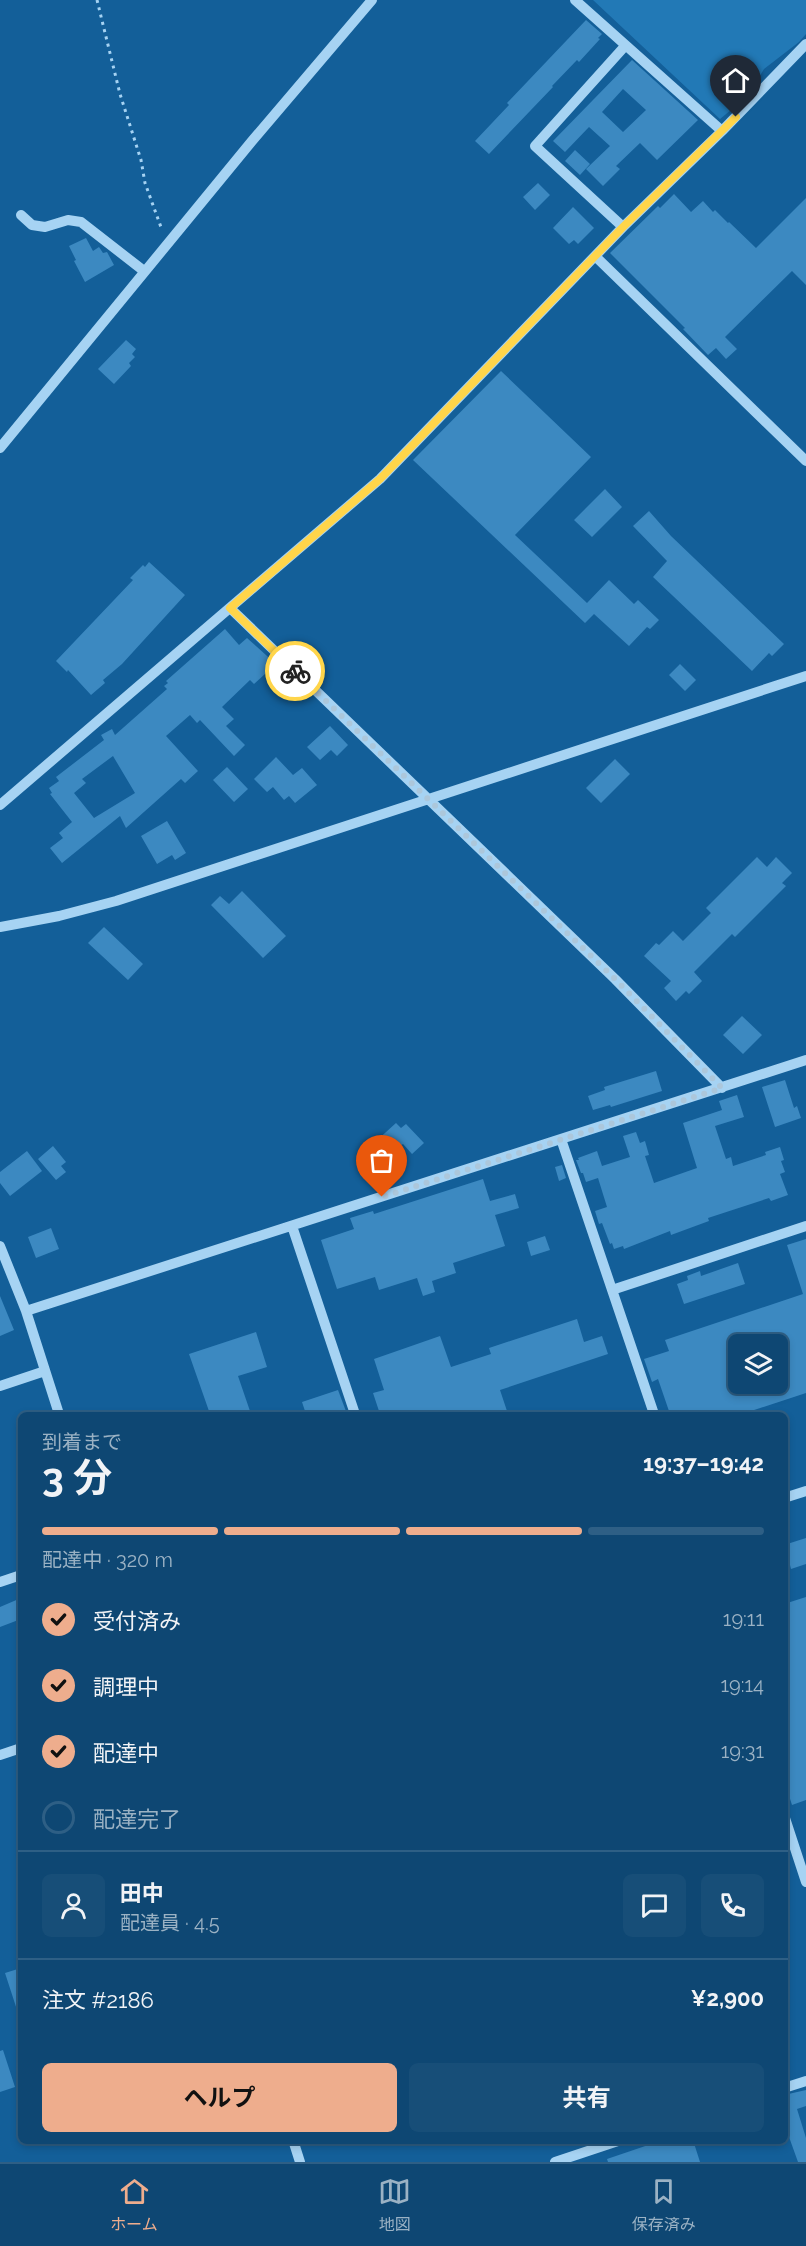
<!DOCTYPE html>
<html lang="ja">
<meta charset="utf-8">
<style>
body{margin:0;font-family:Raleway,"Noto Sans JP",sans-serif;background:#174e78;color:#f1f3f6;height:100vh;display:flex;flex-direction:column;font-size:22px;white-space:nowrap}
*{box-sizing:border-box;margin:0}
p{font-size:20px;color:#9bb2c4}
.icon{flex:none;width:33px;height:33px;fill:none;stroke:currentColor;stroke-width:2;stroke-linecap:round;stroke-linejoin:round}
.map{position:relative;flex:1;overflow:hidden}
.drawer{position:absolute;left:18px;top:1412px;width:770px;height:732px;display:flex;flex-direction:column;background:#0e4773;border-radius:9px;box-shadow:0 3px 9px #0003,0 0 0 2px #2e5f85}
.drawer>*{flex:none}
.tools{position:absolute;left:728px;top:1334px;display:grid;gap:12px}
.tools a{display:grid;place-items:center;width:60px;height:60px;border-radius:9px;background:#0e4773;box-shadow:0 3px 9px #0003,0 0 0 2px #2e5f85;font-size:30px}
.pin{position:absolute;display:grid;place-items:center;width:51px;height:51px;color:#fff;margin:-62px -26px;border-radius:50% 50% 50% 0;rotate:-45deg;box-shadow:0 0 6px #0007}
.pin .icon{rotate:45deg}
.courier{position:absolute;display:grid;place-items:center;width:60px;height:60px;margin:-30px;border:4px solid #ffd54a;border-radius:50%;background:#fff;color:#222;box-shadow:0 2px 8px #0007}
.summary em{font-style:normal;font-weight:700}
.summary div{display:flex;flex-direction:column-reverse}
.summary{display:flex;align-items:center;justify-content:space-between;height:102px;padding:0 24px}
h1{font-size:39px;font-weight:700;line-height:45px}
.bar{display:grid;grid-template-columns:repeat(4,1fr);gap:9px 6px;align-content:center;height:72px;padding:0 24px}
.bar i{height:8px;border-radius:4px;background:#2e5f85}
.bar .on{background:#eead8d}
.bar p{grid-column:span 4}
.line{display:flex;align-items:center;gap:15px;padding:0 24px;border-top:2px solid #2e5f85}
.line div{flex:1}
.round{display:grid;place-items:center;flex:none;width:63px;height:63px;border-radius:9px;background:#174e78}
ol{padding:0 24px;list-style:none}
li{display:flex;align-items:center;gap:18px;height:66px}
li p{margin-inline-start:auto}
li .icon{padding:6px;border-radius:50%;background:#eead8d;color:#111;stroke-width:4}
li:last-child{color:#9bb2c4}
li i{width:33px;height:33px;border:3px solid #2e5f85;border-radius:50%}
.action{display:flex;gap:12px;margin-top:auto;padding:12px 24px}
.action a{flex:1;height:69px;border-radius:9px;background:#eead8d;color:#111;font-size:24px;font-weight:700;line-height:69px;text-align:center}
.action a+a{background:#174e78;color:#f1f3f6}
.tabs{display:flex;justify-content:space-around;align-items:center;height:84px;border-top:2px solid #2e5f85;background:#0e4773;font-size:16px;color:#9bb2c4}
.tabs a{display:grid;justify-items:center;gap:3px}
.tabs .on{color:#eead8d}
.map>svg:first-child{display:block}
.green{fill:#2279b6}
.building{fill:#3c89c1;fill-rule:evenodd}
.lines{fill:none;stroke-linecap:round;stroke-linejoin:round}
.path{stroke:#a6d3f3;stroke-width:3;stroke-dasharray:3 4.5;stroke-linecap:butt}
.minor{stroke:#a6d3f3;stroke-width:10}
.done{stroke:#acc7db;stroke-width:6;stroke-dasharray:0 10.8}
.route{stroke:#ffd54a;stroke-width:8}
</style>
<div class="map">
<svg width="806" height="2162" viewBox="0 0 806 2162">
<rect width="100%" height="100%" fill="#135f99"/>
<!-- green -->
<path class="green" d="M593,0h213v34l-7,8 -35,27 -16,27 -28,23z"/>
<!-- building -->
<path class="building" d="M586,20l16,14 -4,4 2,1 -21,23 -2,-2 -25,26 1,1 -64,67 -14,-13 34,-36 -2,-2z
M632,60l66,60 -41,40 -17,-17 -24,23 4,3 -17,17 -17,-17 24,-23 -21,-19 -24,25 -12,-11zM623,89l23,21 -23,22 -21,-20z
M575,150l15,14 -10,11 -15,-14z
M538,183l12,12 -15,15 -12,-13z
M674,194l17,18 12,-11 10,11 2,-2 13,13 1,-1 27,26 50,-50v87l-14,-14 -67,66 12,12 -11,10 -10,-11 -8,7 -25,-26 2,-1 -75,-75 48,-47 2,2z
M573,207l21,21 -16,16 -4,-4 -5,4 -16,-16z
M86,238l7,13 6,-4 4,6 4,-1 7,13 -29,17 -11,-21 2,-1 -7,-14z
M126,340l10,9 -4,5 3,3 -6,6 2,3 -17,18 -16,-15z
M501,371l90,86 -76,78 72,68 22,-23 25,24 4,-4 21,20 -9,9 -3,-2 -18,19 -35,-32 -9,9 -172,-163z
M605,489l17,18 -30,30 -18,-17z
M649,511l22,25 113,108 -12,12 -3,-3 -17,18 -99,-94 14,-16 -34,-35z
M149,562l36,33 -63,69 -19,16 2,3 -14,12 -23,-25 -1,2 -11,-11 77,-81 -3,-2 13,-13 2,2z
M225,629l14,16 8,-7 29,26 -22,20 -4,-4 -28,27 12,12 -8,7 19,19 -11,11 -34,-36 -3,3 -7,-8 -24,21 32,35 -13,12 -4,-4 -55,49 -6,-12 -58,47 -12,-15 13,-10 -4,-5 13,-11 -22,-28 2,-1 -3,-5 10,-7 -3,-4 48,-37 -3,-5 11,-6 3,6 52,-46 -3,-3 4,-3 -2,-2zM113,756l22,37 -41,25 -20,-25 12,-10 -4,-4z
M680,664l16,16 -11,11 -16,-16z
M330,726l18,19 -11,11 -6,-6 -11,10 -13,-13z
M276,757l17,18 9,-7 15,17 -22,18 -6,-7 -5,4 -11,-13 -6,5 -13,-13z
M615,759l15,15 -29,29 -15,-15z
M227,767l21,22 -14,13 -21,-22z
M167,821l19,32 -11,7 -3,-5 -15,9 -16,-28z
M757,857l10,10 9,-10 16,16 -10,10 4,3 -51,51 -3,-3 -38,38 8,9 -13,13 -3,-3 -10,10 -12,-13 7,-7 -27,-25 12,-13 3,2 14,-14 10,10 28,-28 -5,-5z
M242,891l44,45 -23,22 -52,-53 9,-9 9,8z
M104,927l39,37 -15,16 -40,-37z
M742,1016l20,19 -19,19 -20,-19z
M656,1071l6,20 -51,16 -1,-2 -17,5 -5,-14 17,-6 -1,-3z
M785,1080l9,28 3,-2 4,12 -26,9 -13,-40z
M737,1095l7,22 -29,9 11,33 5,-2 2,9 33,-11 -1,-3 15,-5 4,13 -3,1 4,11 -5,2 8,21 -17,6 -2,-3 -61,20 1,3 -38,14 -1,-4 -46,18 -1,-3 -9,3 -2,-6 -2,1 -8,-21 -3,1 -4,-13 12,-4 -9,-29 -12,4 -3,-9h-2l-5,-13h3l-1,-2 19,-7 5,15 28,-9 -7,-21 13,-4 4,11 5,-2 4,14 -4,1 9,27 43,-15 -14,-45 39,-13 -3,-9z
M396,1123l5,5 5,-4 18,19 -12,11 -9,-10 -3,2 -3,-3 -12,10 -10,-11z
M53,1146l13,16 -5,4 5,6 -10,8 -18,-21z
M27,1151l15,20 -32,25 -10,-13v-11z
M562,1165l4,13 -7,3 -4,-14z
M483,1179l7,22 25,-7 4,14 -24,7 10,31 -52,17 3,10 -24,8 3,11 -12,4 -6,-18 -38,12 -4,-13 -38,12 -16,-49 33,-11 -4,-11 23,-7 1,3z
M51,1228l8,21 -23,9 -8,-21z
M545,1236l5,14 -19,6 -4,-14z
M806,1239v154l-64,21h-72l-12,-35 -6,3 -8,-23 25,-8 -4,-11 138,-46 -16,-49zM738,1344h39v39h-39z
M738,1263l7,21 -61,20 -7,-20 11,-4 -1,-4 13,-5 1,5z
M0,1296l14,34 -14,6z
M577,1319l7,23 18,-6 6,18 -108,36 8,24h-128l-7,-21 11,-3 -10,-31 66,-23 11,31 40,-13 -2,-6z
M256,1332l11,35 -29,9 13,38h-41l-21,-60z
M338,1390l9,24h-41l-4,-12z
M806,1538v26l-15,5 -2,-8 -5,2v-18z
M806,1597v203l-14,5 -8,-25v-176z
M21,1598v21l-21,8v-20z
M21,1968v45h-3l-13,-40z
M3,2050l12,37 -15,5v-41z
M806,2090v16l-9,3 9,29v24h-8l-14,-39v-28z
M663,2140h30l7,22h-92l-1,-3z"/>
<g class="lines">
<!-- path -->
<path class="path" d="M97,0l23,94 21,66 4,23 17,47"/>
<!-- minor -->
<path class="minor" d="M575,0l147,131
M21,215l11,10 13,2 23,-7 13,2 63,49
M623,227l-88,-81 90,-100
M596,257l210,204
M0,448l252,-307 120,-141
M230,608l385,371 107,109
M0,805l380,-326 243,-252 99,-96 84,-87
M0,927l59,-11 57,-15 690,-225
M561,1139l93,275
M292,1226l63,188
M0,1246l26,65 33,103
M612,1290l194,-64
M26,1311l780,-251
M0,1386l45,-15
M784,1498l22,-7
M0,1582l21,-7
M0,1755l21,-7
M784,1815l22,67
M784,2088l22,-7
M293,2140l7,22
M555,2162l66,-22"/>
</g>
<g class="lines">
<!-- done -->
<path class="done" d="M295,671l320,308 107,109 -340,109"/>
<!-- route -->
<path class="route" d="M295,671l-65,-63 150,-129 243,-252 113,-110"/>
</g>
</svg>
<div class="tools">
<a><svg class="icon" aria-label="layers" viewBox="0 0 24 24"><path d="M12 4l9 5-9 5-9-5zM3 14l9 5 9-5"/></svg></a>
</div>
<div class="pin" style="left:382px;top:1197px;background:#ea580c"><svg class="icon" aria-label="bag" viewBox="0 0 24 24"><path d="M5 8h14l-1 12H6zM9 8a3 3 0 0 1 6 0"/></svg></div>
<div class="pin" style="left:736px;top:117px;background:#1f2937"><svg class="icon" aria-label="home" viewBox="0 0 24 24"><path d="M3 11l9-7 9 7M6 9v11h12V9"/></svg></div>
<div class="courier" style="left:295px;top:671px"><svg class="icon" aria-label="bike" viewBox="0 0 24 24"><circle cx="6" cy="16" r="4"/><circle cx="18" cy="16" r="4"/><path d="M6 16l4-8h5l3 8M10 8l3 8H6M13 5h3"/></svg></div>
<section class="drawer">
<div class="summary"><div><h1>3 分</h1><p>到着まで</p></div><em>19:37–19:42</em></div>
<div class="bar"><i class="on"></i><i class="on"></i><i class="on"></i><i></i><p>配達中 · 320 m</p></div>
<ol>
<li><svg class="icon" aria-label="check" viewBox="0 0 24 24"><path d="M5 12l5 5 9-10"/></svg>受付済み<p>19:11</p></li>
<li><svg class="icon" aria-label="check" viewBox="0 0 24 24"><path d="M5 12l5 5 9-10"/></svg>調理中<p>19:14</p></li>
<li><svg class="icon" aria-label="check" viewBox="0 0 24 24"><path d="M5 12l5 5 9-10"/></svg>配達中<p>19:31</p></li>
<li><i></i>配達完了</li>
</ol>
<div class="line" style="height:108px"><a class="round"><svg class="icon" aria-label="person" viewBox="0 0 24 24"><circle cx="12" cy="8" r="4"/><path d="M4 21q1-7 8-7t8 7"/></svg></a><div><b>田中</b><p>配達員 · 4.5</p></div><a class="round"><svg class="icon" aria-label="chat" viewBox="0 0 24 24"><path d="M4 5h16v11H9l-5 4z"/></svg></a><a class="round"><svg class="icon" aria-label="phone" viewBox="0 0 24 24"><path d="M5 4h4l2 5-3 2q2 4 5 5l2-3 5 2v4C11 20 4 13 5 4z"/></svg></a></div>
<div class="line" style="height:78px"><div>注文 #2186</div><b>¥2,900</b></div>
<div class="action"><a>ヘルプ</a><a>共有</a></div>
</section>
</div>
<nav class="tabs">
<a class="on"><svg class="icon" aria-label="home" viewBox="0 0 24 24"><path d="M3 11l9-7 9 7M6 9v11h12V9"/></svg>ホーム</a>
<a><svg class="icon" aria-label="map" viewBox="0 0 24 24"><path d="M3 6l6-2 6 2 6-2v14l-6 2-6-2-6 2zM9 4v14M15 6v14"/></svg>地図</a>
<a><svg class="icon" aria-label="saved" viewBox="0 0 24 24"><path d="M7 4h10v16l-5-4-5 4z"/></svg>保存済み</a>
</nav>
